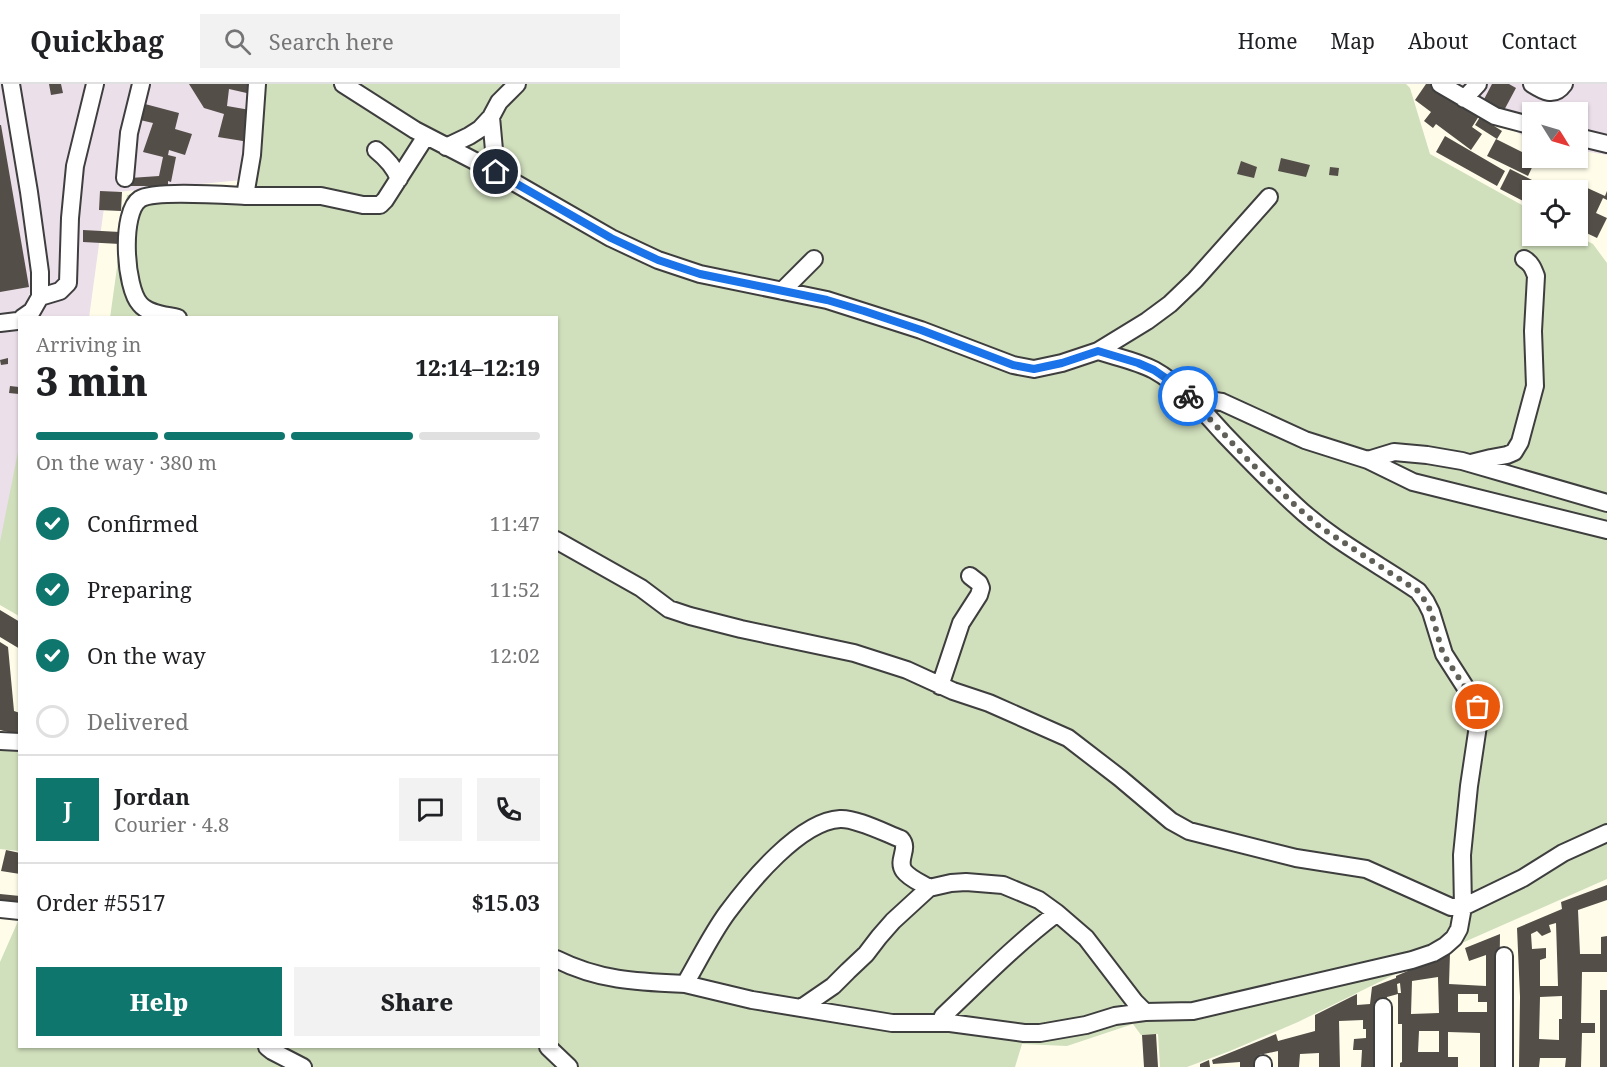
<!DOCTYPE html>
<meta charset="utf-8">
<style>
body{margin:0;font-family:"Noto Serif",serif;background:#f2f2f2;color:#202124;height:100vh;display:flex;flex-direction:column;font-size:22px;white-space:nowrap}
*{box-sizing:border-box;margin:0}
p{font-size:20px;color:#757577}
.icon{flex:none;width:33px;height:33px;fill:none;stroke:currentColor;stroke-width:2;stroke-linecap:round;stroke-linejoin:round}
.map{position:relative;flex:1;overflow:hidden}
.details{position:absolute;left:18px;top:232px;width:540px;height:732px;display:flex;flex-direction:column;background:#fff;border-radius:0px;box-shadow:0 2px 4px #0004}
.details>*{flex:none}
.needle{width:39px;rotate:127deg}
.tools{position:absolute;left:1522px;top:18px;display:grid;gap:12px}
.tools a{display:grid;place-items:center;width:66px;height:66px;border-radius:0px;background:#fff;box-shadow:0 2px 4px #0004;font-size:30px}
.pin{position:absolute;display:grid;place-items:center;width:51px;height:51px;color:#fff;margin:-26px;border:3px solid #fff;border-radius:50%;box-shadow:0 2px 6px #0007}
.courier{position:absolute;display:grid;place-items:center;width:60px;height:60px;margin:-30px;border:4px solid #1a73e8;border-radius:50%;background:#fff;color:#222;box-shadow:0 2px 8px #0007}
.head em{font-style:normal;font-weight:800}
.head div{display:flex;flex-direction:column-reverse}
.head{display:flex;align-items:center;justify-content:space-between;height:102px;padding:0 18px}
h1{font-size:39px;font-weight:800;line-height:45px}
.bar{display:grid;grid-template-columns:repeat(4,1fr);gap:9px 6px;align-content:center;height:72px;padding:0 18px}
.bar i{height:8px;border-radius:4px;background:#e0e0e0}
.bar .selected{background:#0f766e}
.bar p{grid-column:span 4}
.line{display:flex;align-items:center;gap:15px;padding:0 18px;border-top:2px solid #e0e0e0}
.line div{flex:1}
.round{display:grid;place-items:center;flex:none;width:63px;height:63px;border-radius:0px;background:#f2f2f2}
ol{padding:0 18px;list-style:none}
li{display:flex;align-items:center;gap:18px;height:66px}
li p{margin-inline-start:auto}
li .icon{padding:6px;border-radius:50%;background:#0f766e;color:#fff;stroke-width:4}
li:last-child{color:#757577}
li i{width:33px;height:33px;border:3px solid #e0e0e0;border-radius:50%}
.cta{display:flex;gap:12px;margin-top:auto;padding:12px 18px}
.cta a{flex:1;height:69px;border-radius:0px;background:#0f766e;color:#fff;font-size:24px;font-weight:800;line-height:69px;text-align:center}
.cta a+a{background:#f2f2f2;color:#202124}
header{display:flex;align-items:center;gap:36px;box-sizing:border-box;height:84px;padding:0 30px;background:#fff;border-bottom:2px solid #e0e0e0}
header strong{font-size:28px}
nav{display:flex;gap:33px;margin-inline-start:auto;font-size:21px}
.search{width:420px;height:54px;background:#f2f2f2;display:flex;align-items:center;gap:15px;box-sizing:border-box;padding:0 21px;border-radius:0px;color:#757577;font-size:22px}
.map>svg:first-child{display:block}
.industrial{fill:#ebdfea}
.cemetery{fill:#d0dfbc}
.building{fill:#544e48;fill-rule:evenodd}
.lines{fill:none;stroke-linecap:round;stroke-linejoin:round}
.minor-casing{stroke:#3e3e3e;stroke-width:20}
.minor{stroke:#fff;stroke-width:16}
.done{stroke:#606059;stroke-width:6;stroke-dasharray:0 10.8}
.route{stroke:#1a73e8;stroke-width:8}
</style>
<header>
<strong>Quickbag</strong>
<div class="search"><svg class="icon" aria-label="search" viewBox="0 0 24 24"><circle cx="10" cy="10" r="6"/><path d="M15 15l6 6"/></svg>Search here</div>
<nav><a>Home</a><a>Map</a><a>About</a><a>Contact</a></nav>
</header>
<div class="map">
<svg width="1607" height="983" viewBox="0 0 1607 983">
<rect width="100%" height="100%" fill="#fffdea"/>
<!-- industrial -->
<path class="industrial" d="M0,0h254l-12,96 -136,13 -17,125h-69l-1,184 -19,55z
M1446,0h161v71l-29,-5v-38h-45v31z"/>
<!-- cemetery -->
<path class="cemetery" d="M260,0h1146l4,4 20,66 103,57v25h44l16,8 14,19v616l-179,79 -130,64 -68,29 -43,16h-27l-2,-33 -17,1 -8,-11 -66,22 -45,-2 -7,23h-1015v-105l19,-43 1,128h536v-729h-446l17,-123 116,-9z
M19,363v169l-19,-11v-63z
M0,665l19,3v99l-19,-2z"/>
<!-- building -->
<path class="building" d="M49,0h12l2,9 -12,2z
M189,0h62v10l-22,-5 -2,17 23,4 -1,32 -31,-5 6,-23 -20,-6z
M1426,0h8l45,32 -7,11 10,7 -11,16 -35,-26 -3,4 -9,-7 7,-9 -16,-12z
M1492,0h17l7,4 -15,28 -20,-11z
M145,20l34,9 -4,16 17,5 -7,21 -16,-5 -1,5 8,2 -5,25 -3,-1v5h-39l1,-8 29,-2 4,-19 -20,-5 10,-29 -13,-3z
M1480,33l22,14 -5,8 -22,-14z
M0,41h1l28,162 -29,5z
M1445,52l60,35 -8,15 -61,-34z
M1496,55l40,20 -8,17 -41,-20z
M1281,74l29,7 -4,12 -28,-6z
M1241,77l16,6 -3,11 -17,-4z
M1330,83l9,1 -1,8 -9,-1z
M1510,85l42,21h-19v16l-33,-17z
M1583,102l22,10 2,-5v9l-4,-2 -7,15 11,5 -10,20 -19,-9v-33z
M100,107l22,1 -1,19 -22,-1z
M83,146l37,2v12l-37,-2z
M8,274v6l-7,1 -1,-5z
M10,302l9,1v7l-10,-1z
M0,526l20,12v27l-20,-12z
M0,558l8,5 6,64 6,2v22l-20,-5z
M6,766l14,3v21l-19,-3z
M1607,801v15l-29,10 2,44h21v-17l6,-1v36h-25l-1,51h14v10h-13l-1,34h-16l1,-9h-26l-1,9h-20l1,-70 -3,-69 45,-19 -1,-7zM1556,839l2,63h-18v-26l6,-2v-10l-14,1 -1,-15 6,-3 5,5 9,-4 -2,-7zM1562,912v23h-3v21l-20,-1 1,-42z
M0,810l20,2v9l-20,-2z
M1500,850l-2,133h-18v-34l-32,-1v25h10v10h-58v-4l2,-1v-38h-4v-31h3l-1,-10 -3,1 1,10 -11,3 -7,70h-19l1,-17h-9l1,-11 12,-1v-9h-3v-9l-24,1 1,46h-21v-14l-19,1 -1,13h-21v-16l-19,4 -1,12h-18v-5l-27,2 -1,-4 64,-26 2,7 37,-10v-16l42,-21v11l13,-1 2,-17 24,-9v-2l54,-23 -1,31 37,2v-31l-17,6 -4,-13zM1438,893l1,36 -28,1 1,-33zM1458,910h20v8h9v10h-29zM1419,947h20v21h-21z
M1600,906h7v77h-7z
M1156,950l2,33h-14l-2,-32z
M1209,976l1,7h-10v-3z"/>
<g class="lines">
<defs>
<path id="minor" d="M11,0l18,108 11,80v25l-8,14 -10,7
M343,0l72,46 81,42 115,66 47,22 42,14 127,26 94,30 92,35 21,4 28,-6 36,-12 49,-30 23,-17 25,-24 74,-83
M1440,0l55,32 38,10
M1532,0c11,7 22,14 32,0
M1464,15l14,-15
M491,33l5,55
M1578,53l29,7
M446,63l23,-11 11,-7 11,-12 8,-15 18,-18
M376,66c10,8 18,16 23,29
M125,94l4,-45 12,-49
M245,112h76l42,9h17l5,-5 41,-64
M782,207l32,-32
M40,213l20,-6 8,-8 2,-65 5,-52 20,-82
M178,234c-12,-3 -30,-4 -38,-14 -15,-16 -20,-92 0,-105 13,-9 85,-4 105,-3l7,-41 5,-71
M0,239l17,-2 3,-1
M1194,317l14,-1 14,2 83,38 63,20 26,-8 33,3 35,6 145,42
M1368,376l45,22 194,48
M1471,379l20,-5 16,-3 7,-3 6,-10 15,-56 -2,-55 3,-55c-3,-8 -5,-13 -12,-17
M556,456l85,48 28,21 21,7 51,13 113,24 53,17 46,21 36,12 79,35 52,40 51,43 18,10 107,27 70,11 85,38h12l60,-29 40,-25 44,-20
M940,602l21,-63 18,-28 2,-7 -2,-5 -9,-7
M0,657l20,1
M929,804l22,-5 15,-1 37,3 36,15 18,13
M0,825l20,2
M556,875c44,22 82,23 129,25
M1383,923v60
M801,924l32,-22 15,-15 18,-17 13,-17 14,-16 36,-33c-8,-5 -20,-10 -25,-17 -8,-11 6,-22 -3,-32 -16,-6 -45,-21 -61,-20 -40,2 -90,63 -113,94 -16,22 -28,47 -42,71l67,16 140,23h58l74,10h16l46,-8 29,-9 30,-4 48,-1 219,-51 21,-7 12,-7 9,-8 5,-9 4,-22 -1,-52 7,-69 10,-67 -1,-12 -34,-53 -13,-42 -5,-10 -8,-11c-41,-28 -86,-51 -123,-86 -24,-22 -48,-47 -71,-71 -21,-23 -43,-49 -70,-64 -17,-9 -38,-13 -56,-19
M940,939l3,-7c37,-35 73,-72 114,-103l29,25 49,64 10,10
M267,963l5,4 31,16
M548,963l21,20
M1263,980v3
M1504,983v-111"/>
</defs>
<!-- minor casing -->
<use href="#minor" class="minor-casing"/>
<!-- minor -->
<use href="#minor" class="minor"/>
</g>
<g class="lines">
<!-- done -->
<path class="done" d="M1188,312l62,66 46,44 24,21 98,64 8,11 5,10 12,42 35,53"/>
<!-- route -->
<path class="route" d="M496,88l115,66 47,22 42,14 127,26 37,11 57,19 92,35 21,4 28,-6 36,-12 40,12 16,7 13,9 21,17"/>
</g>
</svg>
<div class="tools">
<a><svg class="needle" viewBox="-14 -14 28 28"><path d="M0-13l5 13h-10z" fill="#e53935"/><path d="M0 13l5-13h-10z" fill="#757577"/></svg></a>
<a><svg class="icon" aria-label="locate" viewBox="0 0 24 24"><circle cx="12" cy="12" r="6"/><path d="M12 2v4M12 18v4M2 12h4M18 12h4"/></svg></a>
</div>
<div class="pin" style="left:1478px;top:623px;background:#ea580c"><svg class="icon" aria-label="bag" viewBox="0 0 24 24"><path d="M5 8h14l-1 12H6zM9 8a3 3 0 0 1 6 0"/></svg></div>
<div class="pin" style="left:496px;top:88px;background:#1f2937"><svg class="icon" aria-label="home" viewBox="0 0 24 24"><path d="M3 11l9-7 9 7M6 9v11h12V9"/></svg></div>
<div class="courier" style="left:1188px;top:312px"><svg class="icon" aria-label="bike" viewBox="0 0 24 24"><circle cx="6" cy="16" r="4"/><circle cx="18" cy="16" r="4"/><path d="M6 16l4-8h5l3 8M10 8l3 8H6M13 5h3"/></svg></div>
<section class="details">
<div class="head"><div><h1>3 min</h1><p>Arriving in</p></div><em>12:14–12:19</em></div>
<div class="bar"><i class="selected"></i><i class="selected"></i><i class="selected"></i><i></i><p>On the way · 380 m</p></div>
<ol>
<li><svg class="icon" aria-label="check" viewBox="0 0 24 24"><path d="M5 12l5 5 9-10"/></svg>Confirmed<p>11:47</p></li>
<li><svg class="icon" aria-label="check" viewBox="0 0 24 24"><path d="M5 12l5 5 9-10"/></svg>Preparing<p>11:52</p></li>
<li><svg class="icon" aria-label="check" viewBox="0 0 24 24"><path d="M5 12l5 5 9-10"/></svg>On the way<p>12:02</p></li>
<li><i></i>Delivered</li>
</ol>
<div class="line" style="height:108px"><b class="round" style="background:#0f766e;color:#fff">J</b><div><b>Jordan</b><p>Courier · 4.8</p></div><a class="round"><svg class="icon" aria-label="chat" viewBox="0 0 24 24"><path d="M4 5h16v11H9l-5 4z"/></svg></a><a class="round"><svg class="icon" aria-label="phone" viewBox="0 0 24 24"><path d="M5 4h4l2 5-3 2q2 4 5 5l2-3 5 2v4C11 20 4 13 5 4z"/></svg></a></div>
<div class="line" style="height:78px"><div>Order #5517</div><b>$15.03</b></div>
<div class="cta"><a>Help</a><a>Share</a></div>
</section>
</div>
